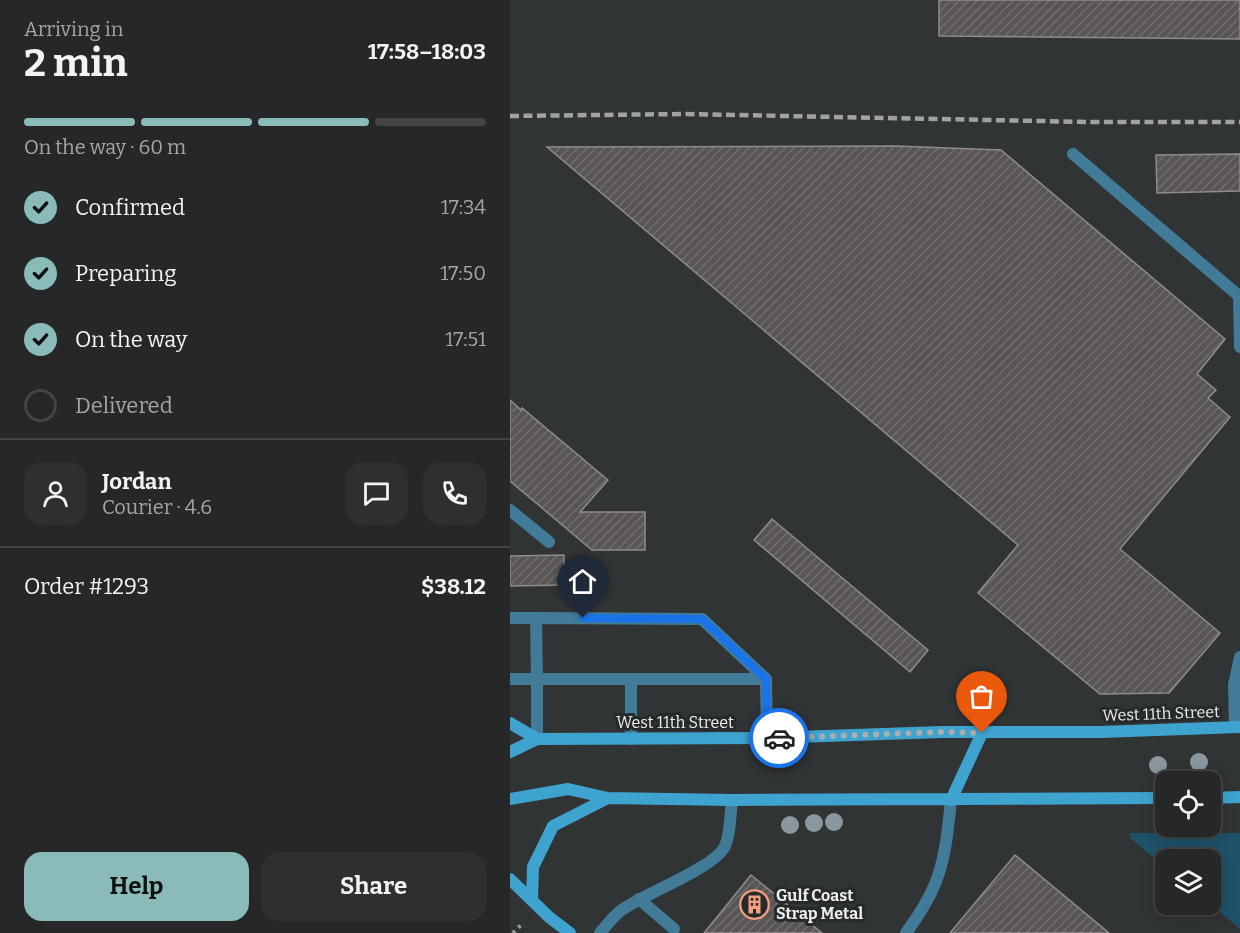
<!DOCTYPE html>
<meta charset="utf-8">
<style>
body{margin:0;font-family:Bitter,serif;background:#2d2f30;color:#f1f3f6;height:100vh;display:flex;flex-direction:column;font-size:22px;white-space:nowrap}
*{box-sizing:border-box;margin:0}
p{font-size:20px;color:#a3a5a8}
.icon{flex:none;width:33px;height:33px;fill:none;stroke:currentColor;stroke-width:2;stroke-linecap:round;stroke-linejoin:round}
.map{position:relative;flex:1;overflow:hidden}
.side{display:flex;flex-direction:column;background:#252728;width:510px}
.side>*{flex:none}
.buttons{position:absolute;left:645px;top:771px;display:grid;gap:12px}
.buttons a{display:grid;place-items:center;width:66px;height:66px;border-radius:12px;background:#252728;box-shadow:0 3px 15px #0003,0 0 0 2px #424445;font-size:30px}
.pin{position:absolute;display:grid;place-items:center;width:51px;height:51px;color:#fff;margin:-62px -26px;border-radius:50% 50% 50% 0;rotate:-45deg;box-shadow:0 0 6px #0007}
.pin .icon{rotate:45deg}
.courier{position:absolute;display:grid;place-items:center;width:60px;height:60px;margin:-30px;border:4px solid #1a73e8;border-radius:50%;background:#fff;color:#222;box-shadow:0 2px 8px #0007}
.headline em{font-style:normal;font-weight:700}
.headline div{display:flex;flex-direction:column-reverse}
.headline{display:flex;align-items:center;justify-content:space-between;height:102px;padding:0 24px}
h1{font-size:39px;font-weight:700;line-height:45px}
.bar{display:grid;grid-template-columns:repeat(4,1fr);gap:9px 6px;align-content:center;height:72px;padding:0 24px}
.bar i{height:8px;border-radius:4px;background:#424445}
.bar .current{background:#8bbbb9}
.bar p{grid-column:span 4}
.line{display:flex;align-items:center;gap:15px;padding:0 24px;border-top:2px solid #424445}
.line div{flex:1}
.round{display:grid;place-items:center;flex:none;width:63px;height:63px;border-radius:18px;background:#2d2f30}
ol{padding:0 24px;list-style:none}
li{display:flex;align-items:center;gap:18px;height:66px}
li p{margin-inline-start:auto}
li .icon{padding:6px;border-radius:50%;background:#8bbbb9;color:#111;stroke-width:4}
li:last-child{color:#a3a5a8}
li i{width:33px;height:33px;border:3px solid #424445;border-radius:50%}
.button{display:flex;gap:12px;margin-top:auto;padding:12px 24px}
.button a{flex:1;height:69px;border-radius:18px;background:#8bbbb9;color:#111;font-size:24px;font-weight:700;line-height:69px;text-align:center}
.button a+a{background:#2d2f30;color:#f1f3f6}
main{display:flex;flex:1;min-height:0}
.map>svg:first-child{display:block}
.green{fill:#1e526a}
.building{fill:url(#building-hatch);stroke:#8f8c8b;stroke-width:1.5}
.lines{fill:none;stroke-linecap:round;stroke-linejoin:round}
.path{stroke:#979a9b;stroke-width:4;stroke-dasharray:3 4.5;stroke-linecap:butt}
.service{stroke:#417b97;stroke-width:12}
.minor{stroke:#417b97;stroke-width:12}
.secondary{stroke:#3fa3d0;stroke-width:12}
.rail{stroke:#a0a2a3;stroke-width:4.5;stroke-dasharray:9 4.5;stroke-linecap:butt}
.tree{fill:#8a979e}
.done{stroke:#abadae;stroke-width:6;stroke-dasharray:0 10.8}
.route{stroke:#1a73e8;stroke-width:8}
.labels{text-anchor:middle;stroke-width:6;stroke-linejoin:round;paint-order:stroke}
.street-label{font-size:16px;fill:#eceeef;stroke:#272a2b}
.poi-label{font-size:16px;font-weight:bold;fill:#eceeef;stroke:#272a2b;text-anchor:start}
</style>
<main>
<section class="side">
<div class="headline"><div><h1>2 min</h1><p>Arriving in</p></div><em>17:58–18:03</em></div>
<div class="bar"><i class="current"></i><i class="current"></i><i class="current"></i><i></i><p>On the way · 60 m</p></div>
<ol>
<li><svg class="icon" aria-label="check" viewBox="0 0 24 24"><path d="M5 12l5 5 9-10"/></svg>Confirmed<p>17:34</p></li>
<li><svg class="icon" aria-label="check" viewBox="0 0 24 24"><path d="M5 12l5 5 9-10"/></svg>Preparing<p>17:50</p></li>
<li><svg class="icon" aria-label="check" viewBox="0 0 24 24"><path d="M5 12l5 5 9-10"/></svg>On the way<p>17:51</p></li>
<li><i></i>Delivered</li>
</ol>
<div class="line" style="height:108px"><a class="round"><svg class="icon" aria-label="person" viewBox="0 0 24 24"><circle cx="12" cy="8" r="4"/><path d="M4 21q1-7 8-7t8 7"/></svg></a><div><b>Jordan</b><p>Courier · 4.6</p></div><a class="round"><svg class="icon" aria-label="chat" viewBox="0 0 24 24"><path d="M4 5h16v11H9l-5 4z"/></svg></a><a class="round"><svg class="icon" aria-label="phone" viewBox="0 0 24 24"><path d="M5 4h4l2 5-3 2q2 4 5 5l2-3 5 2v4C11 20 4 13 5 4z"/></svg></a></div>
<div class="line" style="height:78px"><div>Order #1293</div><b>$38.12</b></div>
<div class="button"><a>Help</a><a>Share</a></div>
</section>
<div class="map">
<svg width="730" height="933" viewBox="0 0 730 933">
<defs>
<pattern id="building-hatch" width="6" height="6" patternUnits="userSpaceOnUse" patternTransform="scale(1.5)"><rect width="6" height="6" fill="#585554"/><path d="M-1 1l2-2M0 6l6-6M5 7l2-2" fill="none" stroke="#706e6d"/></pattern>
</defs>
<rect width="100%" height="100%" fill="#313435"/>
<!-- green -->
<path class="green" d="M620,833h110v96l-29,-25 -1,-44h-44l-1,7 -35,-29z"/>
<!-- building -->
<path class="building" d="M429,0h301v39l-301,-3z
M385,146l106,4 224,189 -28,35 19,16 -8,8 22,19 -110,132 100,84 -51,60 -69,1 -122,-101 40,-48 -471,-398z
M730,154v37l-83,2 -1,-38z
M0,400l11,10 1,-2 86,72 -28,32h65v38h-53l-82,-69z
M262,519l156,131 -18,22 -156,-132z
M54,555v30l-54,1v-30z
M505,855l94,78h-159z
M241,875l71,58h-118z"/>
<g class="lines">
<!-- path -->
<path class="path" d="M3,933l8,-8"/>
<!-- service -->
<path class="service" d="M563,154l166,142 1,51
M0,618h26l1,61h-27
M26,618l166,1 64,60
M121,679v60
M725,727l-1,-42 6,-28
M27,739v-60h229l1,59
M129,899l35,30
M90,933c6,-7 12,-15 19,-21 23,-18 95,-43 106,-66 6,-14 5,-31 7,-46
M396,933c11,-15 22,-32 29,-49 11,-27 13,-56 16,-84"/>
<!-- minor -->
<path class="minor" d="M0,510l39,32"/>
<!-- secondary -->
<path class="secondary" d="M0,723l27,16
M0,752l27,-13 230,-1 174,-6h160l139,-5
M700,798l30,-1
M0,799l58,-10 40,9 124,2 434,-2
M441,800l31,-67
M0,879l39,38 21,16
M22,900l1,-33 20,-41 55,-28"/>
<!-- rail -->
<path class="rail" d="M0,116l174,-2 406,8h150"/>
</g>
<!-- trees -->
<g class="tree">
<circle cx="689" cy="762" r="9"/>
<circle cx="648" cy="765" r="9"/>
<circle cx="324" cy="822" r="9"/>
<circle cx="304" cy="823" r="9"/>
<circle cx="280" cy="825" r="9"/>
</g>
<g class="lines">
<!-- done -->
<path class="done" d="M269,738l162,-6 41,1"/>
<!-- route -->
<path class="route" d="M73,618l119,1 64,60 1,59h12"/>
</g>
<!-- icons -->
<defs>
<symbol id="building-ring" viewBox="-11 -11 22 22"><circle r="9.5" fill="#272a2b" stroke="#f39f82" stroke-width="1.5"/><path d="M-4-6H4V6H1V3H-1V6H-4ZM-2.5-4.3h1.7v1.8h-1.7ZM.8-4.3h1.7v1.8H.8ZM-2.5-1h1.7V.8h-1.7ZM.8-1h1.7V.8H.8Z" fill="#f39f82"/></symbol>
</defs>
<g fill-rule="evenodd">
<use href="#building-ring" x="228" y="888" width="33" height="33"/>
</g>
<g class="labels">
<!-- street labels -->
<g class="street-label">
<text transform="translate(651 713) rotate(-2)" y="6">West 11th Street</text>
<text x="165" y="728">West 11th Street</text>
</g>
<!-- poi labels -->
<g class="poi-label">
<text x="266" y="901">Gulf Coast<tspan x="266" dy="18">Strap Metal</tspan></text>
</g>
</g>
</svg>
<div class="buttons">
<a><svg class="icon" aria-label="locate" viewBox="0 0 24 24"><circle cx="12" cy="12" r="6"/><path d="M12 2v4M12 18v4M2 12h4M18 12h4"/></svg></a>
<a><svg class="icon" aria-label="layers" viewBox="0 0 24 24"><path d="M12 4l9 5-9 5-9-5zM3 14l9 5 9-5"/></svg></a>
</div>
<div class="pin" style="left:472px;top:733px;background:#ea580c"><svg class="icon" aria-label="bag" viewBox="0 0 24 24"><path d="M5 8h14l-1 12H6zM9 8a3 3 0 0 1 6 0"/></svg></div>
<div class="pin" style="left:73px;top:618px;background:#1f2937"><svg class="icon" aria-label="home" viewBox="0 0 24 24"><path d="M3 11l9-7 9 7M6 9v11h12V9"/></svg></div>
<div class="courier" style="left:269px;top:738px"><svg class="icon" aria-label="car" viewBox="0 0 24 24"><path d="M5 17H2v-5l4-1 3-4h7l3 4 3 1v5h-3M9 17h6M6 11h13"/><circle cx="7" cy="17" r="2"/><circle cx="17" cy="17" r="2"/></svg></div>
</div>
</main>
